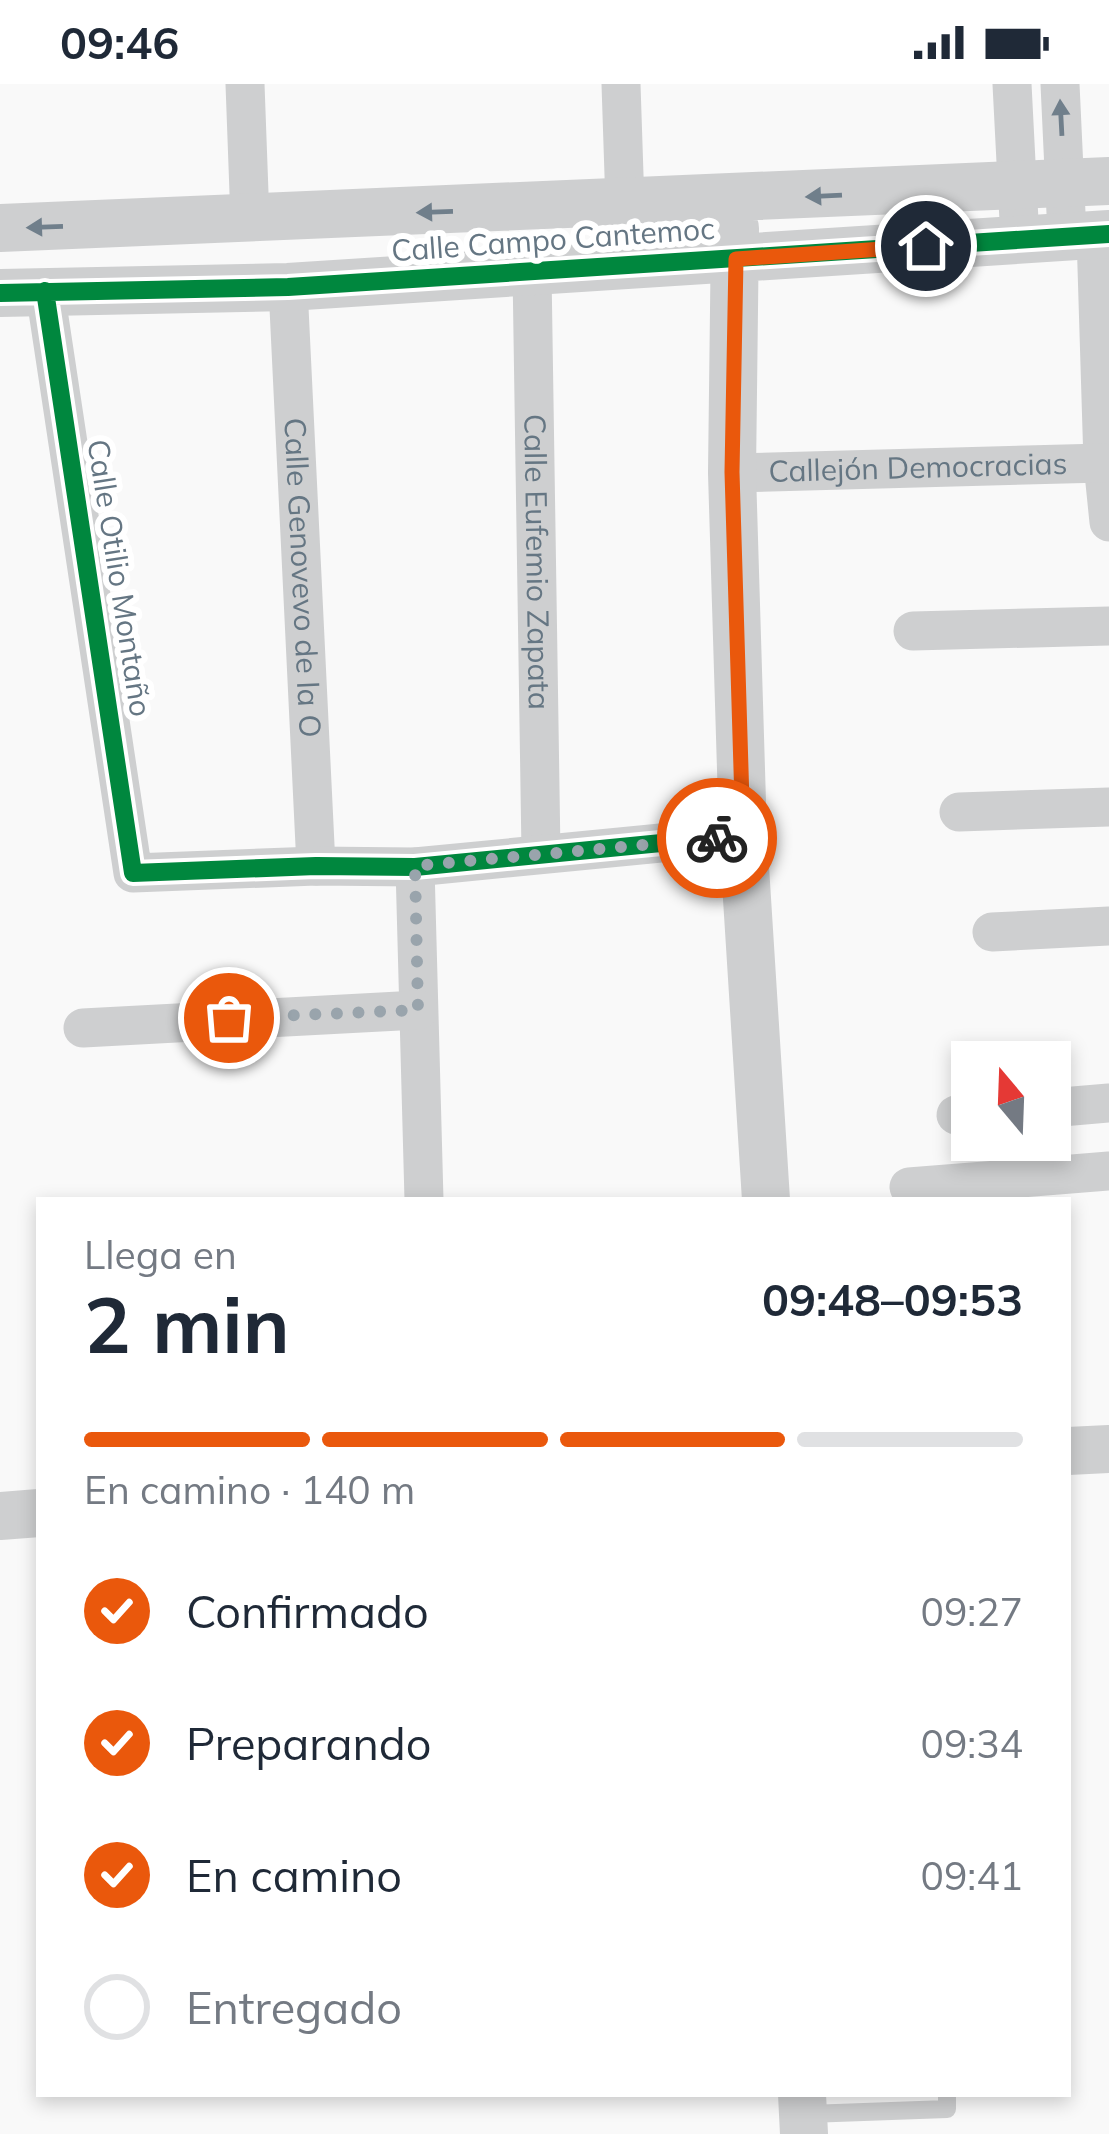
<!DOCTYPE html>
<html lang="es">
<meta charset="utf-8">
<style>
body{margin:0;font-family:Mulish,sans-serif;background:#f2f2f3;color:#1f2937;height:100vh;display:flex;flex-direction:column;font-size:45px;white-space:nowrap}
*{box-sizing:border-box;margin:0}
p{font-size:39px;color:#747a83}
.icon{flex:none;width:66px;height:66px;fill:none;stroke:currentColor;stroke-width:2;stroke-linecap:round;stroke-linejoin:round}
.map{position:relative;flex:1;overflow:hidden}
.sheet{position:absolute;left:36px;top:1113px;width:1035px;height:900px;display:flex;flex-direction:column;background:#fff;border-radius:0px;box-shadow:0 6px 18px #0003}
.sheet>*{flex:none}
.needle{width:78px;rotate:341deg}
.tools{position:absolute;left:951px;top:957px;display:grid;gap:24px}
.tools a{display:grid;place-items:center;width:120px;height:120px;border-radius:0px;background:#fff;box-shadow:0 6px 18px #0003;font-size:60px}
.pin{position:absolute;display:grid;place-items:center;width:102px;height:102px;color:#fff;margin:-51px;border:6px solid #fff;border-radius:50%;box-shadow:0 3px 12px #0007}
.courier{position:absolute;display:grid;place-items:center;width:120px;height:120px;margin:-60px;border:9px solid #ea580c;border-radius:50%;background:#fff;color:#222;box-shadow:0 3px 15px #0007}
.summary em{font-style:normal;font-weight:700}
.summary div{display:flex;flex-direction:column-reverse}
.summary{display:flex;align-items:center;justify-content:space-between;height:204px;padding:0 48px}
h1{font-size:78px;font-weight:700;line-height:90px}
.bar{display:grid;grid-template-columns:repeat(4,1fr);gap:18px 12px;align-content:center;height:144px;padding:0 48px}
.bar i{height:15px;border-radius:9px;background:#e0e1e3}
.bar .current{background:#ea580c}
.bar p{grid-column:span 4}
ol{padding:0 48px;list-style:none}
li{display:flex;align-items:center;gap:36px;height:132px}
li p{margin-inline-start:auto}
li .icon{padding:12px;border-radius:50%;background:#ea580c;color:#fff;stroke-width:4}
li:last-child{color:#747a83}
li i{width:66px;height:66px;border:6px solid #e0e1e3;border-radius:50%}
.status{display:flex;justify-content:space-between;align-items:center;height:84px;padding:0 60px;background:#fff;direction:ltr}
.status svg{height:33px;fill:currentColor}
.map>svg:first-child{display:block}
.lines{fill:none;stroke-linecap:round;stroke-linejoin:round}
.service{stroke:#cecfd0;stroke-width:18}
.minor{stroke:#cecfd0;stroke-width:39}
.tertiary{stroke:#cecfd0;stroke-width:48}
.cycleway-casing{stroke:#fff;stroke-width:26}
.cycleway{stroke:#00873e;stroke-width:18}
.oneway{fill:#707f8b}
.done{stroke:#99a4ac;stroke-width:12;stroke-dasharray:0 21.6}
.route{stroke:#ea580c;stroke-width:15}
.labels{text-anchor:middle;stroke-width:12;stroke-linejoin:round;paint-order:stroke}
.street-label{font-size:30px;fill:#657683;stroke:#fff}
</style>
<div class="status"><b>09:46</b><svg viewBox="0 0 49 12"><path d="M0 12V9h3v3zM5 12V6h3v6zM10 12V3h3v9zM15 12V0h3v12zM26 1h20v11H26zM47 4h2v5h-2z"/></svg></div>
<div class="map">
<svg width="1109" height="2050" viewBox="0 0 1109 2050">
<rect width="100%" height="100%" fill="#f9f9f9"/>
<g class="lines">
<!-- service -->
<path class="service" d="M808,2030l139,-5v-15"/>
<!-- minor -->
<g class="minor">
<path d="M245,0l5,136"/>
<path d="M621,0l4,121"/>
<path d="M1012,0l8,156"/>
<path d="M1060,0l6,129"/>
<path d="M1096,151l7,228 6,59"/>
<path id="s1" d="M532,187l9,582"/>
<path id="s2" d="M288,203l28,579"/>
<path d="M45,207l88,582 183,-7 99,1 328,-32"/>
<path id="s3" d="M732,389l371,-10"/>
<path d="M913,547l196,-5"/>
<path d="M959,728l150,-5"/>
<path d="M415,783l9,333"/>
<path d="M992,848l117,-6"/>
<path d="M83,944l335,-18"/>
<path d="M1050,1024l59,-5"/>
<path d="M956,1031l16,-1"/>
<path d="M909,1103l200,-16"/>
</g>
<!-- tertiary -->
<path class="tertiary" d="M0,144l1109,-47
M735,144l-3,245 11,362 23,365
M0,209l288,-6 821,-53
M1068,1367l41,-2
M0,1432l39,-3
M802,2010l2,40"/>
<defs>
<path id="cycleway" d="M45,207l88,582 183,-7 99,1 328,-32
M0,209l288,-6 821,-53"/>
</defs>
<!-- cycleway casing -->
<use href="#cycleway" class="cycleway-casing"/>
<!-- cycleway -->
<use href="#cycleway" class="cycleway"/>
</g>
<!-- one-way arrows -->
<defs><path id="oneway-solid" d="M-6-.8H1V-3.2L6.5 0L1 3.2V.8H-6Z" transform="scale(3)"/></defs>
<g class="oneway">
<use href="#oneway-solid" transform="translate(1061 34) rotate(-93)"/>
<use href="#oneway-solid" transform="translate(824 112) rotate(177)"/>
<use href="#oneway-solid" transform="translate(435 128) rotate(178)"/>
<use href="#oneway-solid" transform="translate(45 143) rotate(178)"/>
</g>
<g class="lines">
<!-- done -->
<path class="done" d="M229,934l189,-8 -3,-144 302,-28"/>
<!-- route -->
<path class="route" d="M717,754l26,-3 -11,-363 4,-213 190,-13"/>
</g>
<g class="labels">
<!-- street labels -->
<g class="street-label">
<text transform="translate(553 156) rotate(-4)" y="10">Calle Campo Cantemoc</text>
<text dy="10" stroke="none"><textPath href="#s3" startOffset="186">Callejón Democracias</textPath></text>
<text dy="10" stroke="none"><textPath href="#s1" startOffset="291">Calle Eufemio Zapata</textPath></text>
<text dy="10" stroke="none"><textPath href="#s2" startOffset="291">Calle Genovevo de la O</textPath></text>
<text transform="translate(119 494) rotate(81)" y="10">Calle Otilio Montaño</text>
</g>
</g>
</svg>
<div class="tools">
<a><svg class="needle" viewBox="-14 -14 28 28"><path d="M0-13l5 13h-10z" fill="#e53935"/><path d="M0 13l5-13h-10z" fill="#747a83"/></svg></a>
</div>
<div class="pin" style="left:229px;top:934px;background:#ea580c"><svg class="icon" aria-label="bag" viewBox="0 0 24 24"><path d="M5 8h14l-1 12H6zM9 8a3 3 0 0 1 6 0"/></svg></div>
<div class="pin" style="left:926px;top:162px;background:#1f2937"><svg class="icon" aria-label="home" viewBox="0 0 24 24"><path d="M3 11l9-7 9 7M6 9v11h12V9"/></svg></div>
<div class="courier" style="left:717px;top:754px"><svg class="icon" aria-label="bike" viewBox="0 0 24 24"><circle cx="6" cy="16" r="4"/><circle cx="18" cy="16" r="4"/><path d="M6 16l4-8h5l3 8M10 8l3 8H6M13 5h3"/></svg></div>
<section class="sheet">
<div class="summary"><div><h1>2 min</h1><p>Llega en</p></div><em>09:48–09:53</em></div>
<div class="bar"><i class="current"></i><i class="current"></i><i class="current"></i><i></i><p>En camino · 140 m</p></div>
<ol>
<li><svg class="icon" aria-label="check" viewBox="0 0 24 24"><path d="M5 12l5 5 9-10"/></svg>Confirmado<p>09:27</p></li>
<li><svg class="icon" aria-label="check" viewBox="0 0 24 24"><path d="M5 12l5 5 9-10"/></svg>Preparando<p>09:34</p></li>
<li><svg class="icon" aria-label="check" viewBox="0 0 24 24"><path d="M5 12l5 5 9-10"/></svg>En camino<p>09:41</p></li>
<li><i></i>Entregado</li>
</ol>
</section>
</div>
